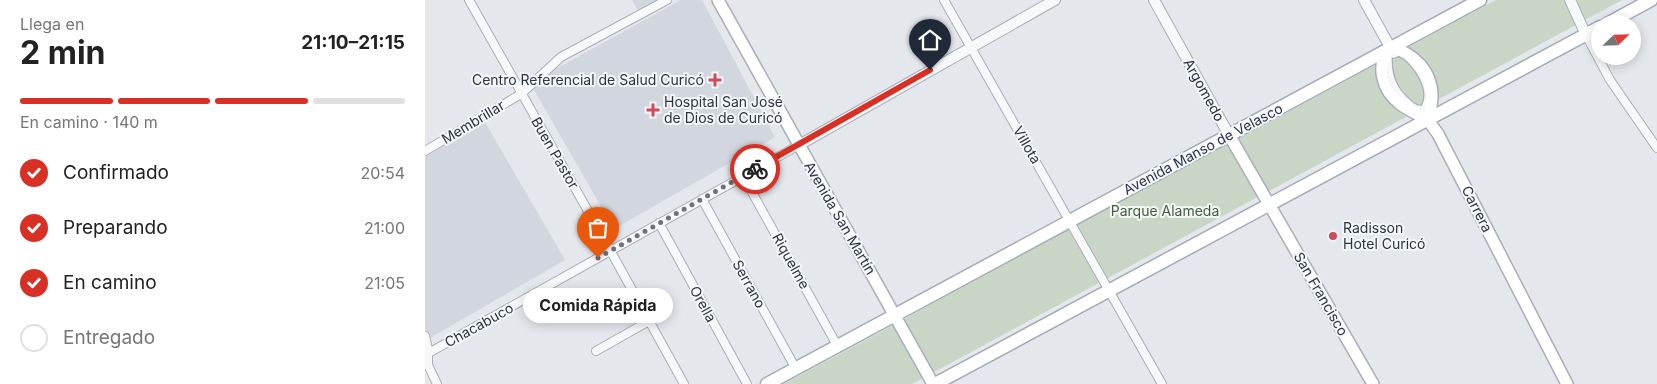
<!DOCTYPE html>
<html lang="es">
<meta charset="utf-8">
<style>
body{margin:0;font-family:Inter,sans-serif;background:#f6f6f6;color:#222;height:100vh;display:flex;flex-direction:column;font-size:19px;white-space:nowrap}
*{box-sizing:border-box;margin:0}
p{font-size:16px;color:#767676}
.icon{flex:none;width:28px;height:28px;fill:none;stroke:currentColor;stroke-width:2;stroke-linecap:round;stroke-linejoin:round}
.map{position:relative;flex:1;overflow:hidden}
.panel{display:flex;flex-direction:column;background:#fff;width:425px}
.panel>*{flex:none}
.needle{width:32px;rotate:67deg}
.controls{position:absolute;left:1166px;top:15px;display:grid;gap:10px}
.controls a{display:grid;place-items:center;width:50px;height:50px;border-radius:50%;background:#fff;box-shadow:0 2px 12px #0003;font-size:25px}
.pin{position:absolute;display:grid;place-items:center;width:42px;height:42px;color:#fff;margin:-51px -21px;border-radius:50% 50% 50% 0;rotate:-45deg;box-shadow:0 0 5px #0007}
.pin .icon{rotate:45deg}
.courier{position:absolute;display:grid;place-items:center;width:50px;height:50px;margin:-25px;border:4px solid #d93025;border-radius:50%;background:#fff;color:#222;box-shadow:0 1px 6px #0007}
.bubble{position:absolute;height:35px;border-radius:18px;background:#fff;box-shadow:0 2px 12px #0003;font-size:16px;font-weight:700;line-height:35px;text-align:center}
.headline em{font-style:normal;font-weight:700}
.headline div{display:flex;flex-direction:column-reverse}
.headline{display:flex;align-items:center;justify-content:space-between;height:85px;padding:0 20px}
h1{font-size:32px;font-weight:700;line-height:38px}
.bar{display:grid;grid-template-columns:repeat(4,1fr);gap:8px 5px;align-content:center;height:60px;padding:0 20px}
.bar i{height:6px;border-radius:4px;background:#e0e0e0}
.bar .active{background:#d93025}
.bar p{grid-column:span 4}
ol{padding:0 20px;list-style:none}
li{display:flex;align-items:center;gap:15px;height:55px}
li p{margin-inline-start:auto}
li .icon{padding:5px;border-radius:50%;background:#d93025;color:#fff;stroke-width:4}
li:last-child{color:#767676}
li i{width:28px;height:28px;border:2px solid #e0e0e0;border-radius:50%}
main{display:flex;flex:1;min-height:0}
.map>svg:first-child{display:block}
.built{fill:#d2d6de}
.green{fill:#c9d6c5}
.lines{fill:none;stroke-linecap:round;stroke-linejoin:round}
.pedestrian-casing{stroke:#a9aeb7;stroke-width:8}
.minor-casing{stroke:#a9aeb7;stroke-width:10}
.tertiary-casing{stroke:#a9aeb7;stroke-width:12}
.secondary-casing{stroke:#a9aeb7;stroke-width:14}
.primary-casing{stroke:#a3abb8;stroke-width:15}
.pedestrian{stroke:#f7f8fa;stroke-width:5.5}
.minor{stroke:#f7f8fa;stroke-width:8}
.tertiary{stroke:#f7f8fa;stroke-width:10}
.secondary{stroke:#fff;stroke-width:11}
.primary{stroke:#fff;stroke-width:12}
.done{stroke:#6c737f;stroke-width:5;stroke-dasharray:0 9}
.route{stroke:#d93025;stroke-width:6}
.poi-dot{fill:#d1495b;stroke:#f4f6f9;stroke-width:2}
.labels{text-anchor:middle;stroke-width:4;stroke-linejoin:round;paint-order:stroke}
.poi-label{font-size:14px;fill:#2b3445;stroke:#f4f6f9;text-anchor:start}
.street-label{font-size:14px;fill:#2b3445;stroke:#f4f6f9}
.park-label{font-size:14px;fill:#3f6138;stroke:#f4f6f9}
</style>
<main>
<section class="panel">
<div class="headline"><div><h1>2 min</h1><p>Llega en</p></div><em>21:10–21:15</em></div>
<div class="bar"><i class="active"></i><i class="active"></i><i class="active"></i><i></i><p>En camino · 140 m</p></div>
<ol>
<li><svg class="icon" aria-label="check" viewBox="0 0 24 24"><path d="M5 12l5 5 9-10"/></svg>Confirmado<p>20:54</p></li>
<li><svg class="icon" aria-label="check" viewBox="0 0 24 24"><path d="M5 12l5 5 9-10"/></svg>Preparando<p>21:00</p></li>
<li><svg class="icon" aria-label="check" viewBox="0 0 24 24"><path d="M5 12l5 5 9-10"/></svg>En camino<p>21:05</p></li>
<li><i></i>Entregado</li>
</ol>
</section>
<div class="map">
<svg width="1232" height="384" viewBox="0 0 1232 384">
<rect width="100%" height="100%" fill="#e4e7ec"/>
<!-- built -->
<path class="built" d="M207,0h30l-23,12z
M256,0h21l73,137 -161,92 -84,-146z
M60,122l80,138 -135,78 -5,-10v-171z"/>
<!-- green -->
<path class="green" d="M1071,0h126l-710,384h-128l121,-65 246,-138 85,-41z"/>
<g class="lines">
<defs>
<path id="pedestrian" d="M975,52c16,11 36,38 23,57 -5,0 -10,-2 -14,-6 -16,-13 -21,-28 -20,-48h5z"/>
<path id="minor" d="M44,0l141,250 74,134
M519,0l218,384
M1161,35l24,45 47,68
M0,151l96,-57 40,-37 106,-57
M318,176l95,171
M277,199l94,170
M234,223l88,161
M0,336l3,13v16l9,19
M171,351l53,-30
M0,355l374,-210"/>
<path id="tertiary" d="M729,0l75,135
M939,0l26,47
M1145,0l16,35
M374,145l256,-145"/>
<path id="secondary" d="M293,0l215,384
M1003,120c-9,-5 -20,-10 -28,-16 -18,-14 -25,-39 -10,-57 24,6 42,24 42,50 0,7 -2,15 -4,23l10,14 129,250
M804,135l144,249"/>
<path id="primary" d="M1182,24l44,-24
M342,384l713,-384
M510,384l665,-357"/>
</defs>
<!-- pedestrian casing -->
<use href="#pedestrian" class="pedestrian-casing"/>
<!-- minor casing -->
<use href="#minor" class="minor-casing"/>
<!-- tertiary casing -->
<use href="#tertiary" class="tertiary-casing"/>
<!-- secondary casing -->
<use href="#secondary" class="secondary-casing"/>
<!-- primary casing -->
<use href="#primary" class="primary-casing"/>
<!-- pedestrian -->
<use href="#pedestrian" class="pedestrian"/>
<!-- minor -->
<use href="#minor" class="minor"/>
<!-- tertiary -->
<use href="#tertiary" class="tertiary"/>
<!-- secondary -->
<use href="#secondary" class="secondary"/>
<!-- primary -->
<use href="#primary" class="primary"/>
</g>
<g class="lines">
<!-- done -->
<path class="done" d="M173,258l157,-89"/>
<!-- route -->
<path class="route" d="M330,169l175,-99"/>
</g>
<!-- markers -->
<g class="poi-dot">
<path d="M287.5 72.5h5v5h5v5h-5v5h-5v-5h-5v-5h5z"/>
<path d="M225.5 102.5h5v5h5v5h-5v5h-5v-5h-5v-5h5z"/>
<circle cx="908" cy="236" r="5"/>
</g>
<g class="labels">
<!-- poi labels -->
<g class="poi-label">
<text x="279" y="85" text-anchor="end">Centro Referencial de Salud Curicó</text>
<text x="239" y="107">Hospital San José<tspan x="239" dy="16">de Dios de Curicó</tspan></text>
<text x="918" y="233">Radisson<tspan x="918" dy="16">Hotel Curicó</tspan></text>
</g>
<!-- street labels -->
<g class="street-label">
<text transform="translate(779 90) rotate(61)" y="5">Argomedo</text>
<text transform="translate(48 122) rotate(-31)" y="5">Membrillar</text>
<text transform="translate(602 145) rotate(60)" y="5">Villota</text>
<text transform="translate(778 149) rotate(-28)" y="5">Avenida Manso de Velasco</text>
<text transform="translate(130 153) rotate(60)" y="5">Buen Pastor</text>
<text transform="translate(1052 209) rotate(63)" y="5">Carrera</text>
<text transform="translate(415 218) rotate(60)" y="5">Avenida San Martín</text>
<text transform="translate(366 261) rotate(61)" y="5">Riquelme</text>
<text transform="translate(324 284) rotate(61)" y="5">Serrano</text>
<text transform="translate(896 294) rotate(60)" y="5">San Francisco</text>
<text transform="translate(278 304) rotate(61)" y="5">Orella</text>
<text transform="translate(54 325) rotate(-29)" y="5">Chacabuco</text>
</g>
<!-- park labels -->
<g class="park-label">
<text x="740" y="216">Parque Alameda</text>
</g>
</g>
</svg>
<div class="controls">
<a><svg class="needle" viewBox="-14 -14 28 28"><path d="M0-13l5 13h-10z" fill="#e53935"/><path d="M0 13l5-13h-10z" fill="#767676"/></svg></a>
</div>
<div class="pin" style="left:173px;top:258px;background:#ea580c"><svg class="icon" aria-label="bag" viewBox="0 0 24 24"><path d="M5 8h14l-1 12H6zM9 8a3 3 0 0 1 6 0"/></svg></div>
<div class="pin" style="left:505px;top:70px;background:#1f2937"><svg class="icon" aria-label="home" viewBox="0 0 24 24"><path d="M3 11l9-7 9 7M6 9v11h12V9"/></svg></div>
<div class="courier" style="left:330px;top:169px"><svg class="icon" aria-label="bike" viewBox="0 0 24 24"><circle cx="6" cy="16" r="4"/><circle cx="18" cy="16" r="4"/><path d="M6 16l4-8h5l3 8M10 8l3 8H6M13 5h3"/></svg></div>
<div class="bubble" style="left:98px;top:288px;width:150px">Comida Rápida</div>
</div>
</main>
